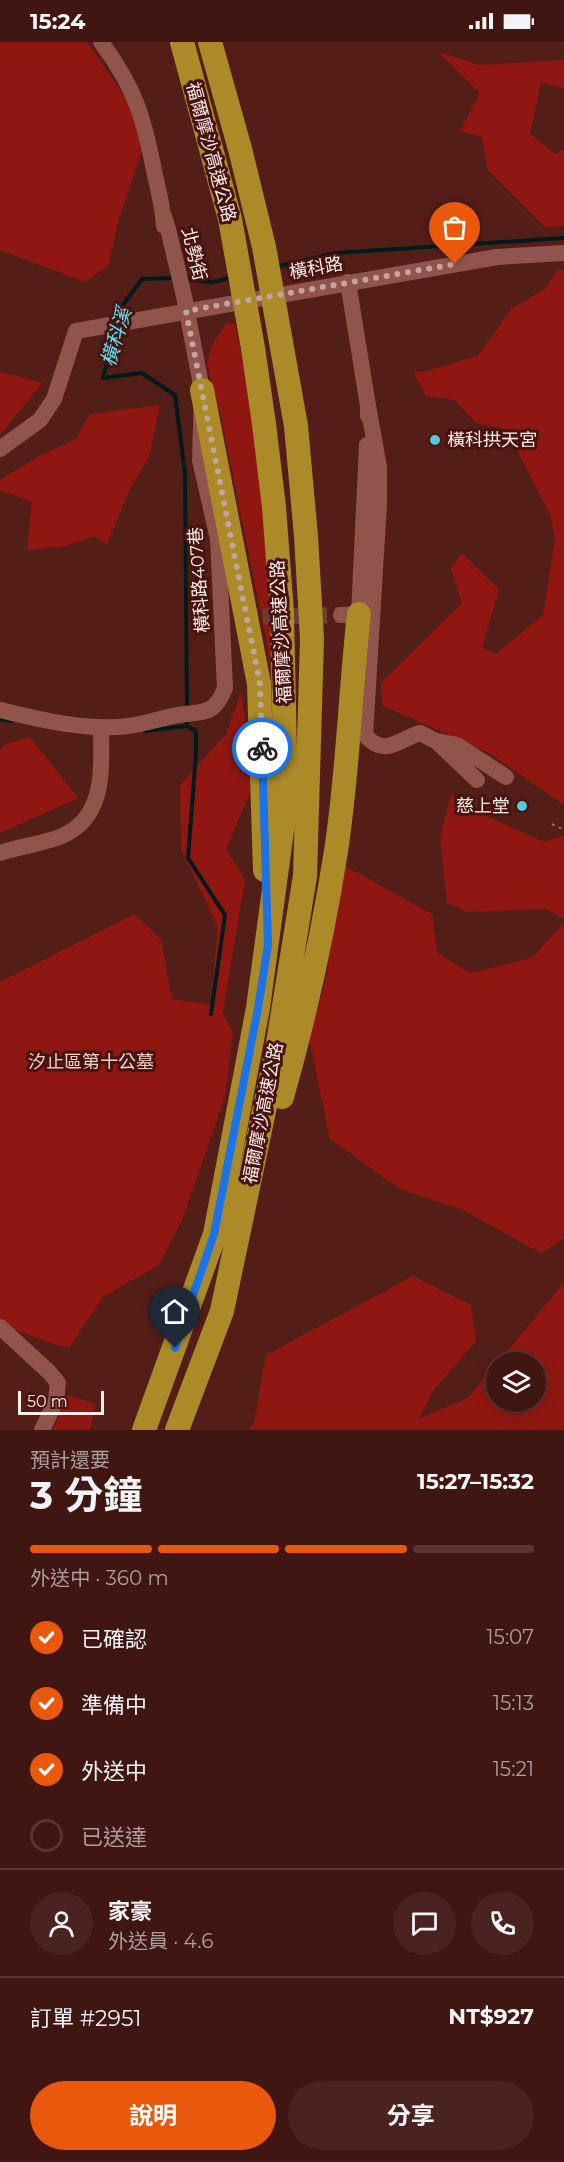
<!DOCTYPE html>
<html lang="zh-TW">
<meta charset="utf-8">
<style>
body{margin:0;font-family:Montserrat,"Noto Sans TC",sans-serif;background:#4a2320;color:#f1f3f6;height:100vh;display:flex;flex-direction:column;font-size:22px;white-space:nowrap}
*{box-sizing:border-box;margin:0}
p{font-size:20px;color:#ad9f9f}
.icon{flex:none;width:33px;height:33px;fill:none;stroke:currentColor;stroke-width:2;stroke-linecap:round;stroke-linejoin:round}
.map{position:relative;height:1388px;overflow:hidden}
.drawer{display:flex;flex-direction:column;background:#3f1612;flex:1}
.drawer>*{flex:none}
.buttons{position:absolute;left:486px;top:1310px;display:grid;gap:12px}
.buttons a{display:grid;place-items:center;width:60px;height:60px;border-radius:50%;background:#3f1612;box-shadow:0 3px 15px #0003,0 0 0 2px #583532;font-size:30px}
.scale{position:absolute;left:18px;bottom:15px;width:86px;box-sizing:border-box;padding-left:6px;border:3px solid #fdeeec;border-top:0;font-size:16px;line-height:21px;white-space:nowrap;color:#fdeeec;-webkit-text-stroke:4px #48130e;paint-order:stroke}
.pin{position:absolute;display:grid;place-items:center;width:51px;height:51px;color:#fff;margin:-62px -26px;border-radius:50% 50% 50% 0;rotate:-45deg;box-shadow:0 0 6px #0007}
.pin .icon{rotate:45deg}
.courier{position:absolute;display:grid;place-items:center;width:60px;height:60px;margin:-30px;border:4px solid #1a73e8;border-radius:50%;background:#fff;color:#222;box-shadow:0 2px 8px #0007}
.overview em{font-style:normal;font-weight:700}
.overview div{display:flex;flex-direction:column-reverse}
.overview{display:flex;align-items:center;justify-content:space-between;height:102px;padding:0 30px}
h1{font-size:39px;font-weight:700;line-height:45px}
.bar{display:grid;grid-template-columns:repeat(4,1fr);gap:9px 6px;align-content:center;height:72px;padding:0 30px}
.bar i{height:8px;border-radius:4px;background:#583532}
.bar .selected{background:#ea580c}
.bar p{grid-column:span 4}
.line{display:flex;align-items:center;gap:15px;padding:0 30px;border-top:2px solid #583532}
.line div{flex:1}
.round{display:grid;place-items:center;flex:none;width:63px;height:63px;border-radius:32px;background:#4a2320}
ol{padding:0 30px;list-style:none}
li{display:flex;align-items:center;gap:18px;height:66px}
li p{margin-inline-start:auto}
li .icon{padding:6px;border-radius:50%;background:#ea580c;color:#fff;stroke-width:4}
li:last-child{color:#ad9f9f}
li i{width:33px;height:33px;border:3px solid #583532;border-radius:50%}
.cta{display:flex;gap:12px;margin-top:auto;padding:12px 30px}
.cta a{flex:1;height:69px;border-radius:36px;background:#ea580c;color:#fff;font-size:24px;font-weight:700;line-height:69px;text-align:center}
.cta a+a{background:#4a2320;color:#f1f3f6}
.status{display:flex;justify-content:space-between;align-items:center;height:42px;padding:0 30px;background:#3f1612;direction:ltr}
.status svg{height:16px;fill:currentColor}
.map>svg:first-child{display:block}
.green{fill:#901711}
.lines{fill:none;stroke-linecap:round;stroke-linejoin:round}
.stream{stroke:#001a1e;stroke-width:4}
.minor-tunnel{stroke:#6d3d38;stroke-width:16;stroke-dasharray:16 8;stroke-linecap:butt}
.path{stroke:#926b66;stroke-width:2;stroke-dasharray:3 4.5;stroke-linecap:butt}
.minor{stroke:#91544c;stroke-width:16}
.highway{stroke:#ac8a28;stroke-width:24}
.done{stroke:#c2a5a2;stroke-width:6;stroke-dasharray:0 10.8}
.route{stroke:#1a73e8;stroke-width:8}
.poi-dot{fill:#53cadc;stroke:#48130e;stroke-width:2}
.labels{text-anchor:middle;stroke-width:6;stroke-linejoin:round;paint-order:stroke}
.street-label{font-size:18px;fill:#fdeeec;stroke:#48130e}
.poi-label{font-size:18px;fill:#fdeeec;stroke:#48130e;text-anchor:start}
.park-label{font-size:18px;fill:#f1cfc9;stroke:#48130e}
.water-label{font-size:20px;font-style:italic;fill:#5ce3f7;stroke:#48130e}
</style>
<div class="status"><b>15:24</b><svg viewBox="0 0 49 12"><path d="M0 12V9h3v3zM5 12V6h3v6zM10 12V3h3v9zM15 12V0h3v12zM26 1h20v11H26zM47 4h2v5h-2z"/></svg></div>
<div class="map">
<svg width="564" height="1388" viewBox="0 0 564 1388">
<rect width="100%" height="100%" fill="#541e18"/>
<!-- green -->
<path class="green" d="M0,0h87l48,69 10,31 -26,77 -11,47 -23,16 -85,-32z
M438,10l42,13 84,-5v27l-3,1 -20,-6 -11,52 25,20 9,-4v76l-19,1 -57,-57 -6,-33 -22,-6 20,-38z
M559,226l5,3v534l-73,-51 -109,-49 -1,-22 81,-80 -11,-35 11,-15 37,36 -17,59 14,6 47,-39 12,-75 -4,-24 -45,-87 -30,-6 -21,-23 -29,-4 -13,-24 14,-1 51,-15 33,-47 34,-20z
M226,282h9c29,124 34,253 39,379l-7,-60 -46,-226 -14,-53 4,-17z
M0,330l42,11 -42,52z
M160,363l-11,52 -19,32 -23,56 -12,-9 -29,10 -39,4 5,-48 -32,-12v-10l37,-23 39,-18 14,-25z
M241,650l8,55 2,43 -25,59 19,30 -22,134 10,19 -8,65 -43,123 -23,45 -55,31 -35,52 -24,-7 -45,-17v-342l134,-68 27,25 11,60 39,6 7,-78 -37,-78 -1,-64 46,-51z
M30,695l48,61 -78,35v-83l4,-5z
M451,752l33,21 60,27 20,-6v83l-18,-10 -78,3 -21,-9 -7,-64z
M345,824l87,48 5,39 33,20 62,-15 32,-35v315l-23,15 -78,-43 -63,-21 -70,-50 -21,-101 16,-55z
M413,1234l58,29 5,36 -43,50 -14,28 49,-21 28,-35v38h40v-39h-38l66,-79v147h-316l6,-7 12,-68z
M68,1353l27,9 -5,26h-37z"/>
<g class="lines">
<!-- stream -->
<path class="stream" d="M275,225l61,-14 228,-15
M184,237l28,3 21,-5
M118,278l4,-14 20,-27 32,-1
M116,288l-13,48 39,-5 33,22 10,78 2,235
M0,677l11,2
M187,684l9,5v23l-8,104 37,57 -14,99
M145,689l42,-5v-7"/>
<!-- minor-tunnel -->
<path class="minor-tunnel" d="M239,575l102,-2"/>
<!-- path -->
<path class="path" d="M552,782l12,6"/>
<!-- minor -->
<path class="minor" d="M101,0c35,47 43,77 54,133 4,17 8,34 9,51
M348,240l20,124v10
M368,364l11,61v37l-14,231c20,23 32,5 55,-2l16,8 41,39
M0,407l40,-29 14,-21 22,-68 421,-74 67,-4
M359,572l8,-169
M341,573l29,-1
M0,668c41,10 86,21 128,16 17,-2 33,-8 50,-11 26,-4 36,1 47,-27l-7,-149 -18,-79 2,-70 -18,-94 -16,-67 -4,-13
M437,699l20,4 49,32
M0,811c20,-7 43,-9 62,-17 45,-20 39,-69 39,-109
M0,1285l49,45 9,11 -2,18 -14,29"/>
<!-- highway -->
<path class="highway" d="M202,348l57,294 6,186
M282,1055c23,-81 41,-163 54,-246 12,-78 14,-158 23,-237
M144,1388l71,-196 43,-226 28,-207 -4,-188 -8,-106 -10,-83 -11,-76 -23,-129 -48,-177
M177,1388l45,-119 55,-262 28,-173 7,-237 -6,-103 -10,-110 -32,-179 -24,-98 -30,-107"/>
</g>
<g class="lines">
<!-- done -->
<path class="done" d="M262,706l-2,-64 -74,-373 269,-47"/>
<!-- route -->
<path class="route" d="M175,1306l39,-114 44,-226 10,-63 -6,-197"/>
</g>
<!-- markers -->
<g class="poi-dot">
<circle cx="435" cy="398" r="6"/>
<circle cx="522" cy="764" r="6"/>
</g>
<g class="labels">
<!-- street labels -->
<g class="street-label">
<text transform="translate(211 110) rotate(75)" y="6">福爾摩沙高速公路</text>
<text transform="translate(194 212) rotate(76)" y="6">北勢街</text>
<text transform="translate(316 226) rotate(-10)" y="6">橫科路</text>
<text transform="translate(199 538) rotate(-94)" y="6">橫科路407巷</text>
<text transform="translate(281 590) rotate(-93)" y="6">福爾摩沙高速公路</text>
<text transform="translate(263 1071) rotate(-79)" y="6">福爾摩沙高速公路</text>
</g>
<!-- poi labels -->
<g class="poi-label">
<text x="447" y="404">橫科拱天宮</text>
<text x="510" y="770" text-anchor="end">慈上堂</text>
</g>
<!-- park labels -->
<g class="park-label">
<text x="91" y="1026">汐止區第十公墓</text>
</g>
<!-- water labels -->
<g class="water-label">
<text transform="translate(116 295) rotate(-73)" y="7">橫科溪</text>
</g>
</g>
</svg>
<div class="buttons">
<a><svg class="icon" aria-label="layers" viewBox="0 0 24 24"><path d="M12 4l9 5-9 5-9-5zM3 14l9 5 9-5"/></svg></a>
</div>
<div class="scale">50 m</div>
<div class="pin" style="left:455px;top:222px;background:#ea580c"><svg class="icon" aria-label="bag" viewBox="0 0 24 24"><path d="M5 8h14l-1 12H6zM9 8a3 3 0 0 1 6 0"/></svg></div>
<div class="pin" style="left:175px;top:1306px;background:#1f2937"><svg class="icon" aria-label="home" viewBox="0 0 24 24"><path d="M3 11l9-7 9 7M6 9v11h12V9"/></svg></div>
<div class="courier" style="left:262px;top:706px"><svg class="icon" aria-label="bike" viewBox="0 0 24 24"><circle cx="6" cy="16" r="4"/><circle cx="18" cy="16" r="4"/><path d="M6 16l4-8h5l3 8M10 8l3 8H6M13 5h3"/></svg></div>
</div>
<section class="drawer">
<div class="overview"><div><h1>3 分鐘</h1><p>預計還要</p></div><em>15:27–15:32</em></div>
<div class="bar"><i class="selected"></i><i class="selected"></i><i class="selected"></i><i></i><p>外送中 · 360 m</p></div>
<ol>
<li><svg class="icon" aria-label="check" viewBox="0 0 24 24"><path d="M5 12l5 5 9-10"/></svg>已確認<p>15:07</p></li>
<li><svg class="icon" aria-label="check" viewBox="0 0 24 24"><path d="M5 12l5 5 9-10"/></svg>準備中<p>15:13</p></li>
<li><svg class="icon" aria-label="check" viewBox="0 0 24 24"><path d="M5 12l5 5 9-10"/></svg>外送中<p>15:21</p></li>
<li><i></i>已送達</li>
</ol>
<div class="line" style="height:108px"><a class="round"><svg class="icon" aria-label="person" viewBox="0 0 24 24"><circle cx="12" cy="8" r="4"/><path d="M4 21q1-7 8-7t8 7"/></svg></a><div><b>家豪</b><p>外送員 · 4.6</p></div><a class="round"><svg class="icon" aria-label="chat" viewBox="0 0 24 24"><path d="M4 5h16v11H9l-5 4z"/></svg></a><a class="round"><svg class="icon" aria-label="phone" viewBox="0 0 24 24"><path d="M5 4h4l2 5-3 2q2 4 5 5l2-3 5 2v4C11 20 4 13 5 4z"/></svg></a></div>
<div class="line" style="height:78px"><div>訂單 #2951</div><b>NT$927</b></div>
<div class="cta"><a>說明</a><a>分享</a></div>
</section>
